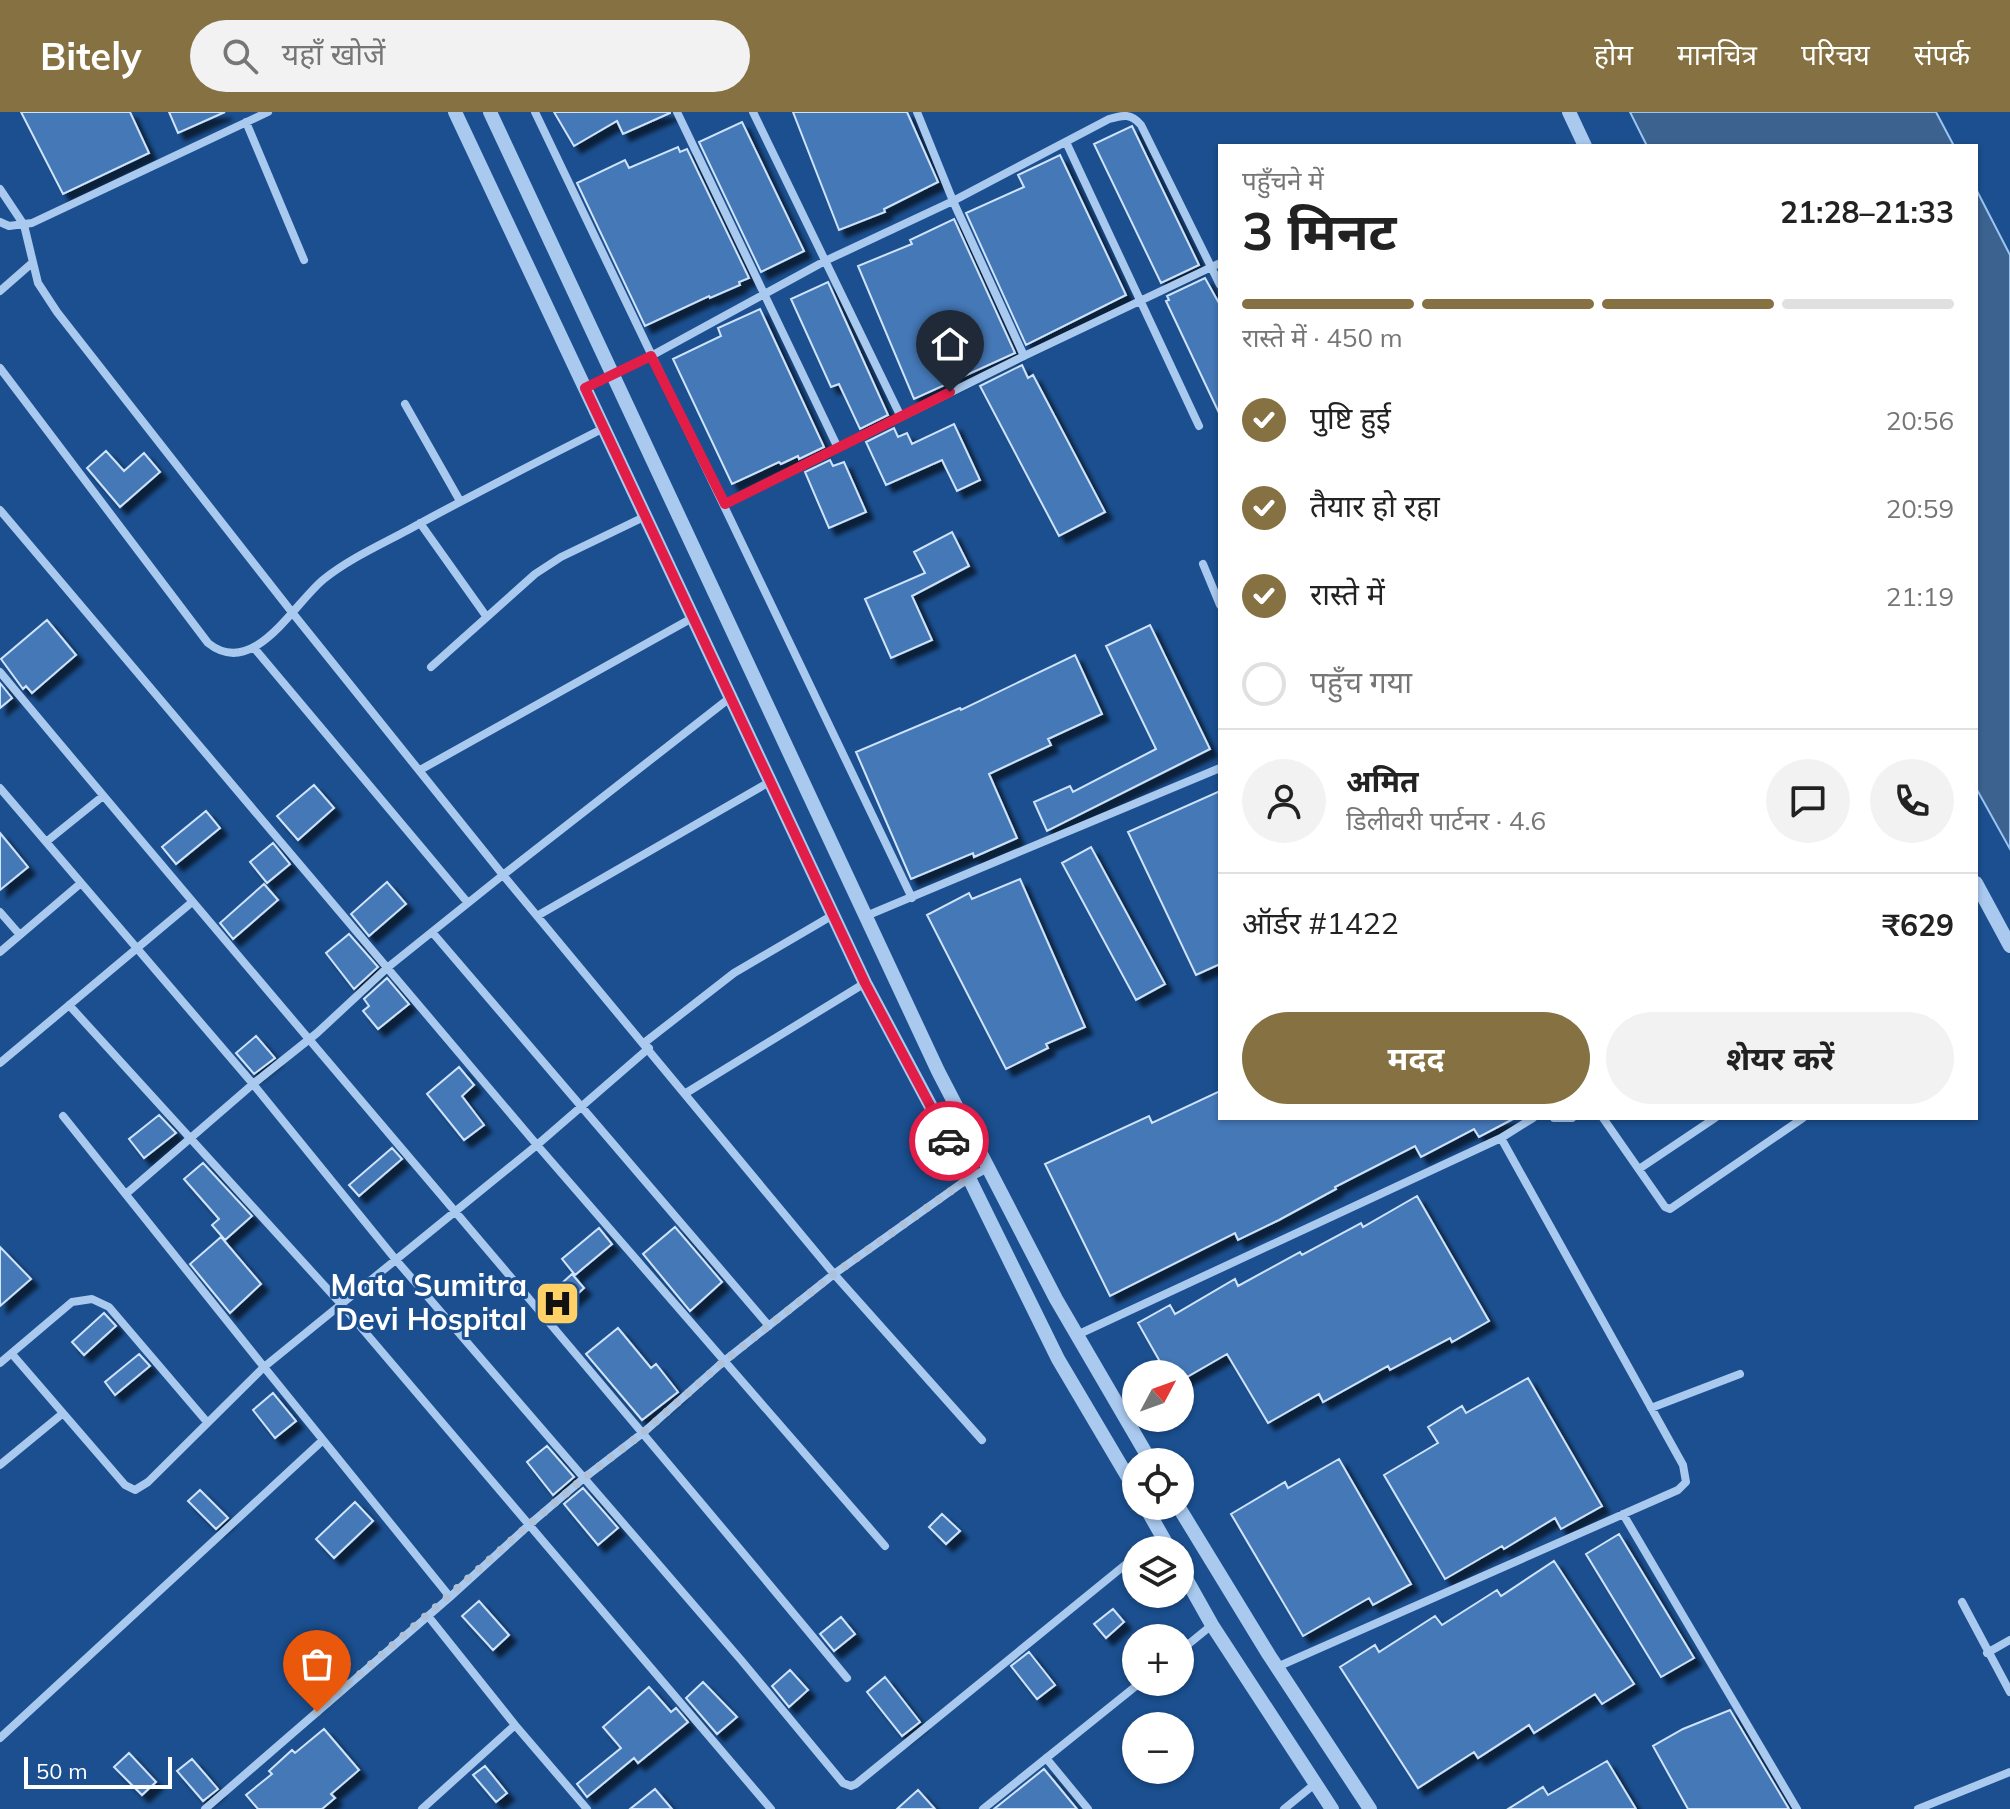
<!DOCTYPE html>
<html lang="hi">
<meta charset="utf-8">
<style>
body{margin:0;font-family:Mulish,"Noto Sans Devanagari",sans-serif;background:#f2f2f2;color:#222;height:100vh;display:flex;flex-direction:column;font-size:30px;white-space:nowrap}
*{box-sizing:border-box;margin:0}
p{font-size:26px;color:#767676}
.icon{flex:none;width:44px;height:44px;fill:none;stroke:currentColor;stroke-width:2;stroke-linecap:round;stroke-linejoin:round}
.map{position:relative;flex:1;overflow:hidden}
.panel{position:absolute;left:1218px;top:32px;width:760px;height:976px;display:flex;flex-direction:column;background:#fff;border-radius:0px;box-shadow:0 2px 6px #0004}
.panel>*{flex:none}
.needle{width:52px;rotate:49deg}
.controls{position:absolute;left:1122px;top:1248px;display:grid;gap:16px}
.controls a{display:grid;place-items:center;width:72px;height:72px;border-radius:50%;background:#fff;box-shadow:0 2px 6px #0004;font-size:40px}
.scale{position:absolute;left:24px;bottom:20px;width:148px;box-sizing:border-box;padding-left:8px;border:4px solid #fff;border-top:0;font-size:22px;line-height:28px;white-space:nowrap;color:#fff;-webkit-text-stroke:6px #1b4f8f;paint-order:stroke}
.pin{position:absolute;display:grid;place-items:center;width:68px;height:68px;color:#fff;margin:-82px -34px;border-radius:50% 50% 50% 0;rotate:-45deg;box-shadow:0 0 8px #0007}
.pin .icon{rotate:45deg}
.courier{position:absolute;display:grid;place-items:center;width:80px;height:80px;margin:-40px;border:6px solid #e11d48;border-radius:50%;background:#fff;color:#222;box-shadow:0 2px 10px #0007}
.headline em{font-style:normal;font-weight:700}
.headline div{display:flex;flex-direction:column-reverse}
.headline{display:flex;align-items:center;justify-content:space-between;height:136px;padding:0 24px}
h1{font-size:52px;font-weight:700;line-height:60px}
.bar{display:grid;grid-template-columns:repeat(4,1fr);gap:12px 8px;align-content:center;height:96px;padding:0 24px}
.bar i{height:10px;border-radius:6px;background:#e0e0e0}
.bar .on{background:#857141}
.bar p{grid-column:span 4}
.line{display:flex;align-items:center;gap:20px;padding:0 24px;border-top:2px solid #e0e0e0}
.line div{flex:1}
.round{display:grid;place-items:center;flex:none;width:84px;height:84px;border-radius:42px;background:#f2f2f2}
ol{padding:0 24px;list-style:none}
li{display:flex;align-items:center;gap:24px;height:88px}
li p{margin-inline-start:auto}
li .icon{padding:8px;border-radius:50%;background:#857141;color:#fff;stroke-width:4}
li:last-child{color:#767676}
li i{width:44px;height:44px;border:4px solid #e0e0e0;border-radius:50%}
.button{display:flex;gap:16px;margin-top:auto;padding:16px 24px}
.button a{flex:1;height:92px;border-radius:48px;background:#857141;color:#fff;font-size:32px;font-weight:700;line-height:92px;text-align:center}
.button a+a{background:#f2f2f2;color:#222}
header{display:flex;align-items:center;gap:48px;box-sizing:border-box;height:112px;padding:0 40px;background:#857141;color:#fff}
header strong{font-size:38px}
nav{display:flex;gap:44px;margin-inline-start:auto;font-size:28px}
.search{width:560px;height:72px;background:#f2f2f2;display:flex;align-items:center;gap:20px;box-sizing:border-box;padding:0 28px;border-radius:44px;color:#767676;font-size:30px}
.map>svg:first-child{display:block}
.water{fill:#3c6290;stroke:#9cc4f0;stroke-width:2}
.building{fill:#4478b7;stroke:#cfe3fa;stroke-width:2;filter:url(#shadow)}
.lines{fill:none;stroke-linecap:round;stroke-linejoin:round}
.minor{stroke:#a9c9ee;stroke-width:8}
.tertiary{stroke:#a9c9ee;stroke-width:14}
.done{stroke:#afc1d8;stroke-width:8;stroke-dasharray:0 14.4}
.route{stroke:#e11d48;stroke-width:10}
.labels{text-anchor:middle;stroke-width:6;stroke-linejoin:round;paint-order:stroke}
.poi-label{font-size:30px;font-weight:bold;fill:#fff;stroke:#1b4f8f;text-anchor:end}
</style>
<header>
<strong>Bitely</strong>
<div class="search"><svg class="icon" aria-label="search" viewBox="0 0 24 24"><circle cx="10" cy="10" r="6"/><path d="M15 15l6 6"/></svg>यहाँ खोजें</div>
<nav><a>होम</a><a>मानचित्र</a><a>परिचय</a><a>संपर्क</a></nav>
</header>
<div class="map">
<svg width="2010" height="1697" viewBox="0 0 2010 1697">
<defs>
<filter id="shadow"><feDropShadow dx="7" dy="7" stdDeviation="2" flood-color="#0009"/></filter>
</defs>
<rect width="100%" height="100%" fill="#1b4f8f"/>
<!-- water -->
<path class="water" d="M1630,0h306l18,34h-307z
M1976,77l34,66v594l-34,-61z"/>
<!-- building -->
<path class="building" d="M21,0h109l19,41 -86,41z
M169,0h56l-47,21z
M554,0h116v1l-47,21 -6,-13 -43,25z
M793,0h114l31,70 -54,27 1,3 -46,18z
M742,10l62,129 -43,21 -62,-130z
M1132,14l67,139 -38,18 -67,-139z
M678,35l2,5 7,-3 62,129 -10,4 1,3 -30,13 -1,-2 -64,30 -68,-143 48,-23 4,8z
M1060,43l66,140 -100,50 -60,-132 58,-26 -6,-12z
M954,107l61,134 -101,46 -56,-133 54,-22 -2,-4z
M1205,166l15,27v110l-54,-114 3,-1 -2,-4z
M828,170l60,133 -28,14 -21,-45 -8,3 -40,-88z
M760,197l64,138 -25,12 -1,-3 -17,8 -2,-2 -47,22 -59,-125 48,-23 -3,-8z
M1022,253l6,13 5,-3 72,137 -46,24 -79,-150z
M954,312l26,56 -23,11 -15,-31 -56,25 -20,-43 28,-14 4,9 9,-4 5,11z
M106,339l18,20 20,-18 16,19 -40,35 -33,-39z
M830,348l3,6 11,-4 22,50 -37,16 -24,-56z
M952,420l17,34 -57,30 20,44 -41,18 -26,-59 60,-26 -11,-21z
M47,508l29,35 -44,38 -6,-7 -3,3 -22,-30z
M1150,513l60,124 -163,82 -13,-29 36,-16 3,6 83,-43 -50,-103z
M1075,543l27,59 -54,25 3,6 -62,29 28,64 -43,19 -1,-4 -62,26 -55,-127 104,-44 1,2z
M0,571l12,15 -12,10z
M314,673l20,23 -36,32 -21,-24z
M1220,679v173l-24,11 -68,-143z
M206,699l14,17 -44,36 -14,-17z
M0,721l28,34 -28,23z
M273,731l17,21 -23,19 -17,-21z
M1091,735l74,137 -29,16 -74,-137z
M1020,767l65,148 -39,17 2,4 -42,21 -79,-154 42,-22 3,6z
M387,770l19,22 -37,32 -18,-22z
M264,772l14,16 -45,39 -13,-16z
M349,822l29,33 -24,22 -28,-36z
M387,866l22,26 -31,25 -15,-18 6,-5 -5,-7z
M256,924l19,22 -21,16 -18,-21z
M459,955l15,18 -12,11 22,29 -20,15 -37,-46z
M1220,979v27h295l-36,19 -5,-8 -53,28 -6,-11 -80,41 1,2 -57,31 -41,20 -3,-7 -125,63 -65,-132 104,-48 3,7z
M159,1003l17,18 -32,25 -15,-19z
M392,1036l10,11 -43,37 -10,-11z
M203,1051l49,53 -27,24 -13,-15 7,-6 -35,-40z
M1417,1084l72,125 -37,21 -2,-4 -60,32 -2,-4 -65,36 -4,-8 -51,29 -41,-69 -47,27v-7h-13l-29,-51 32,-18 5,9 60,-35 3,7 62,-34 2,3 59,-32 2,4z
M675,1115l47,55 -32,29 -47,-57z
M599,1116l13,16 -37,31 -13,-16z
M221,1125l40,47 -31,29 -40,-49z
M0,1135l31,32 -31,27z
M572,1162l12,14 -31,29 -12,-15z
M104,1201l12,13 -32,29 -12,-13z
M618,1216l33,40 5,-4 22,28 -36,28 -56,-66z
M139,1242l11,12 -35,29 -10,-13z
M1528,1266l74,128 -41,23 -6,-11 -51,31 -2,-3 -57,33 -61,-104 54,-32 -10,-16 34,-21 4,7z
M273,1281l23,28 -21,17 -22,-28z
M547,1334l27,31 -21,18 -26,-33z
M1339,1347l72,125 -38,21 -4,-7 -66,38 -72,-122 54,-32 3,6z
M583,1376l35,40 -20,17 -34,-41z
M200,1378l28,28 -12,11 -28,-28z
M355,1390l18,19 -39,37 -18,-19z
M942,1402l18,17 -14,13 -17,-17z
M1619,1422l75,124 -33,19 -75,-123z
M1554,1449l80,123 -32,20 -7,-10 -61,39 -5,-8 -51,33 -4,-6 -56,36 -78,-121 35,-22 4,7 56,-36 7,9 55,-35 4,6z
M479,1489l30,34 -16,15 -31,-34z
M1113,1497l11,13 -18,16 -12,-14z
M841,1505l14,17 -21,17 -14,-17z
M1029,1540l26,33 -18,14 -26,-33z
M790,1558l18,20 -19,17 -17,-21z
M885,1565l35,45 -18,14 -35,-44z
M703,1570l34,35 -20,17 -31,-36z
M649,1575l22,25 5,-4 12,14 -50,41 -4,-5 -47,39 -10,-13 44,-36 -18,-21z
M1730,1598l59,99h-101l-35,-63 30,-17z
M324,1617l35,41 -28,24 4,4 -13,11h-64l-12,-14 26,-21 -3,-3 23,-21 3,3z
M129,1641l27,29 -14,13 -28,-28z
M192,1647l26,30 -15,12 -26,-30z
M1607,1649l29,48h-128l35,-22 5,8z
M485,1654l22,27 -11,9 -23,-27z
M1044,1657l33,40h-83z
M655,1677l17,20h-42z
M918,1678l17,19h-38z"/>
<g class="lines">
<!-- minor -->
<path class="minor" d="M535,0l377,786
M677,0l161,336
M753,0l148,305
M917,0l36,89 71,155
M246,10l58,138
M1066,30l133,284
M0,77l24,36 14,58 19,29 234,299 212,264 -35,28 -213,-254
M0,110l9,4 23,-3 236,-111
M0,179l32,-28
M0,256l208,275c46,37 86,-40 116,-64 25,-20 56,-34 84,-49 65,-36 131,-69 196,-102
M585,276l66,-32 174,-95 128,-60 156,-82c14,-4 22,-6 32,6l79,160
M405,292l55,97
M725,392l299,-148 196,-93
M0,398l537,635 -273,222 -201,-251
M420,411l66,93
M1203,452l17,41
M431,555l104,-93 26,-17 85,-41
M0,560c280,337 568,668 847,1006
M731,585l-228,178 331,399 148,166
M420,658l274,-153
M0,676l253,296 143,176 345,400 102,123 8,3 5,-2 280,-228
M46,730l57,-46
M0,800l20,23
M537,804l234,-135
M866,804l354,-148
M432,820l337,394
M0,840l81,-69
M69,893l273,300 429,504
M644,931l90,-70 99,-58
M649,936l-112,97 348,401
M0,951l191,-160
M686,981l179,-110
M1554,1006h18
M1603,1006l62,89 5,2 133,-91
M1639,1057l76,-51
M127,1081l126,-109 64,-51 70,-65 81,-65
M1077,1223l424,-197 32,-20
M12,1242l113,131 10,5 13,-8 116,-115 186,230
M0,1251l72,-61 20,-3 17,8 98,115
M1651,1296l89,-34
M0,1353l62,-51
M1623,1402l174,295
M1144,1438l18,-14
M1962,1490l48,90
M428,1504l87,109 72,84
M1180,1539l32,-26
M1987,1541l23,-13
M1277,1555l401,-177 8,-8 -3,-17 -182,-327
M0,1626l323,-298
M1046,1646l42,51
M205,1697l245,-212 80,-73 54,-46 60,-46 79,-70 111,-88 135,-96 19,-10
M422,1697l93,-84
M983,1697l158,-127
M1284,1697l32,-26
M1918,1697l92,-37"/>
<!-- tertiary -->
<path class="tertiary" d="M455,0l410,871 104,195 89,181 78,132
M490,0l448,959 118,228 95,163
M1569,0l16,34
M1976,771l34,63
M1145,1394l25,44
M1178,1394l91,149 101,154
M1180,1456l32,57 120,184"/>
</g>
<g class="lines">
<!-- done -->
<path class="done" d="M317,1600l213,-188 54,-46 60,-46 79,-70 111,-88 135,-96 -20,-37"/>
<!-- route -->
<path class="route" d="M949,1029l-84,-158 -280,-595 66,-32 74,148 225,-112"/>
</g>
<!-- icons -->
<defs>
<symbol id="hospital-square" viewBox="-11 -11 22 22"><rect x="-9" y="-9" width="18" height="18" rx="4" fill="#ffd166" stroke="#1b4f8f"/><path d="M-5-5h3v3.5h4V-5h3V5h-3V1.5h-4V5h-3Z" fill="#111"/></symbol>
</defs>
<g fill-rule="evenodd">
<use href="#hospital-square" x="532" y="1166" width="51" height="51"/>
</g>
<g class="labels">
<!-- poi labels -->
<g class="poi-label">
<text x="527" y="1184">Mata Sumitra<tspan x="527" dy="34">Devi Hospital</tspan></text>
</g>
</g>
</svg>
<div class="controls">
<a><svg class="needle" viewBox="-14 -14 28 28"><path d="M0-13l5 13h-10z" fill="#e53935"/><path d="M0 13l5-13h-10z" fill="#767676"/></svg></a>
<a><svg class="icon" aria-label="locate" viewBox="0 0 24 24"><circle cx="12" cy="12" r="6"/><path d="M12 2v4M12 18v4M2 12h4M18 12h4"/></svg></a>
<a><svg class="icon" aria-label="layers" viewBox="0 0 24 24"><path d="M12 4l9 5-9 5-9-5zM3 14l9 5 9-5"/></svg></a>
<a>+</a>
<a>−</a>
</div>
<div class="scale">50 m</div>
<div class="pin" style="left:317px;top:1600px;background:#ea580c"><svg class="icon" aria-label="bag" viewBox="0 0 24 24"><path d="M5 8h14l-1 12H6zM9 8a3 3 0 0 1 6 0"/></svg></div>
<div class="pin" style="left:950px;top:280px;background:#1f2937"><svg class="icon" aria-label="home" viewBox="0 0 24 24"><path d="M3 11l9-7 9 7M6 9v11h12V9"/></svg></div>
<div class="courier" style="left:949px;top:1029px"><svg class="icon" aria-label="car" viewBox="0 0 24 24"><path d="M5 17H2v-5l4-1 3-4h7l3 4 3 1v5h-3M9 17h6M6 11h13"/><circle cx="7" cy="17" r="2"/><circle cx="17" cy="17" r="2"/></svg></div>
<section class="panel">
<div class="headline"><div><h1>3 मिनट</h1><p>पहुँचने में</p></div><em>21:28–21:33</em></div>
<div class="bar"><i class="on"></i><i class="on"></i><i class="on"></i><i></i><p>रास्ते में · 450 m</p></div>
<ol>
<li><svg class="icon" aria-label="check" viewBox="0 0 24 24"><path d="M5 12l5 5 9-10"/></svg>पुष्टि हुई<p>20:56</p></li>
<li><svg class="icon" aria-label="check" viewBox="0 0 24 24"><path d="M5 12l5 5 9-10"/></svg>तैयार हो रहा<p>20:59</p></li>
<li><svg class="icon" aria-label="check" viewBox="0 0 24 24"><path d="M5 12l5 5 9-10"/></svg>रास्ते में<p>21:19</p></li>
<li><i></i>पहुँच गया</li>
</ol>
<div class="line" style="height:144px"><a class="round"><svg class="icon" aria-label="person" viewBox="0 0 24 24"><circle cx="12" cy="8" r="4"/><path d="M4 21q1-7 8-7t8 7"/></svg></a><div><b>अमित</b><p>डिलीवरी पार्टनर · 4.6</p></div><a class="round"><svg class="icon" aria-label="chat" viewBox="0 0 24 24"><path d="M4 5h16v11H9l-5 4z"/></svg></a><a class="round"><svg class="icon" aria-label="phone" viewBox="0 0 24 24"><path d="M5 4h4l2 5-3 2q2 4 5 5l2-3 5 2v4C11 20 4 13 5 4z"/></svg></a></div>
<div class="line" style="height:104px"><div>ऑर्डर #1422</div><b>₹629</b></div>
<div class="button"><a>मदद</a><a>शेयर करें</a></div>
</section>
</div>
